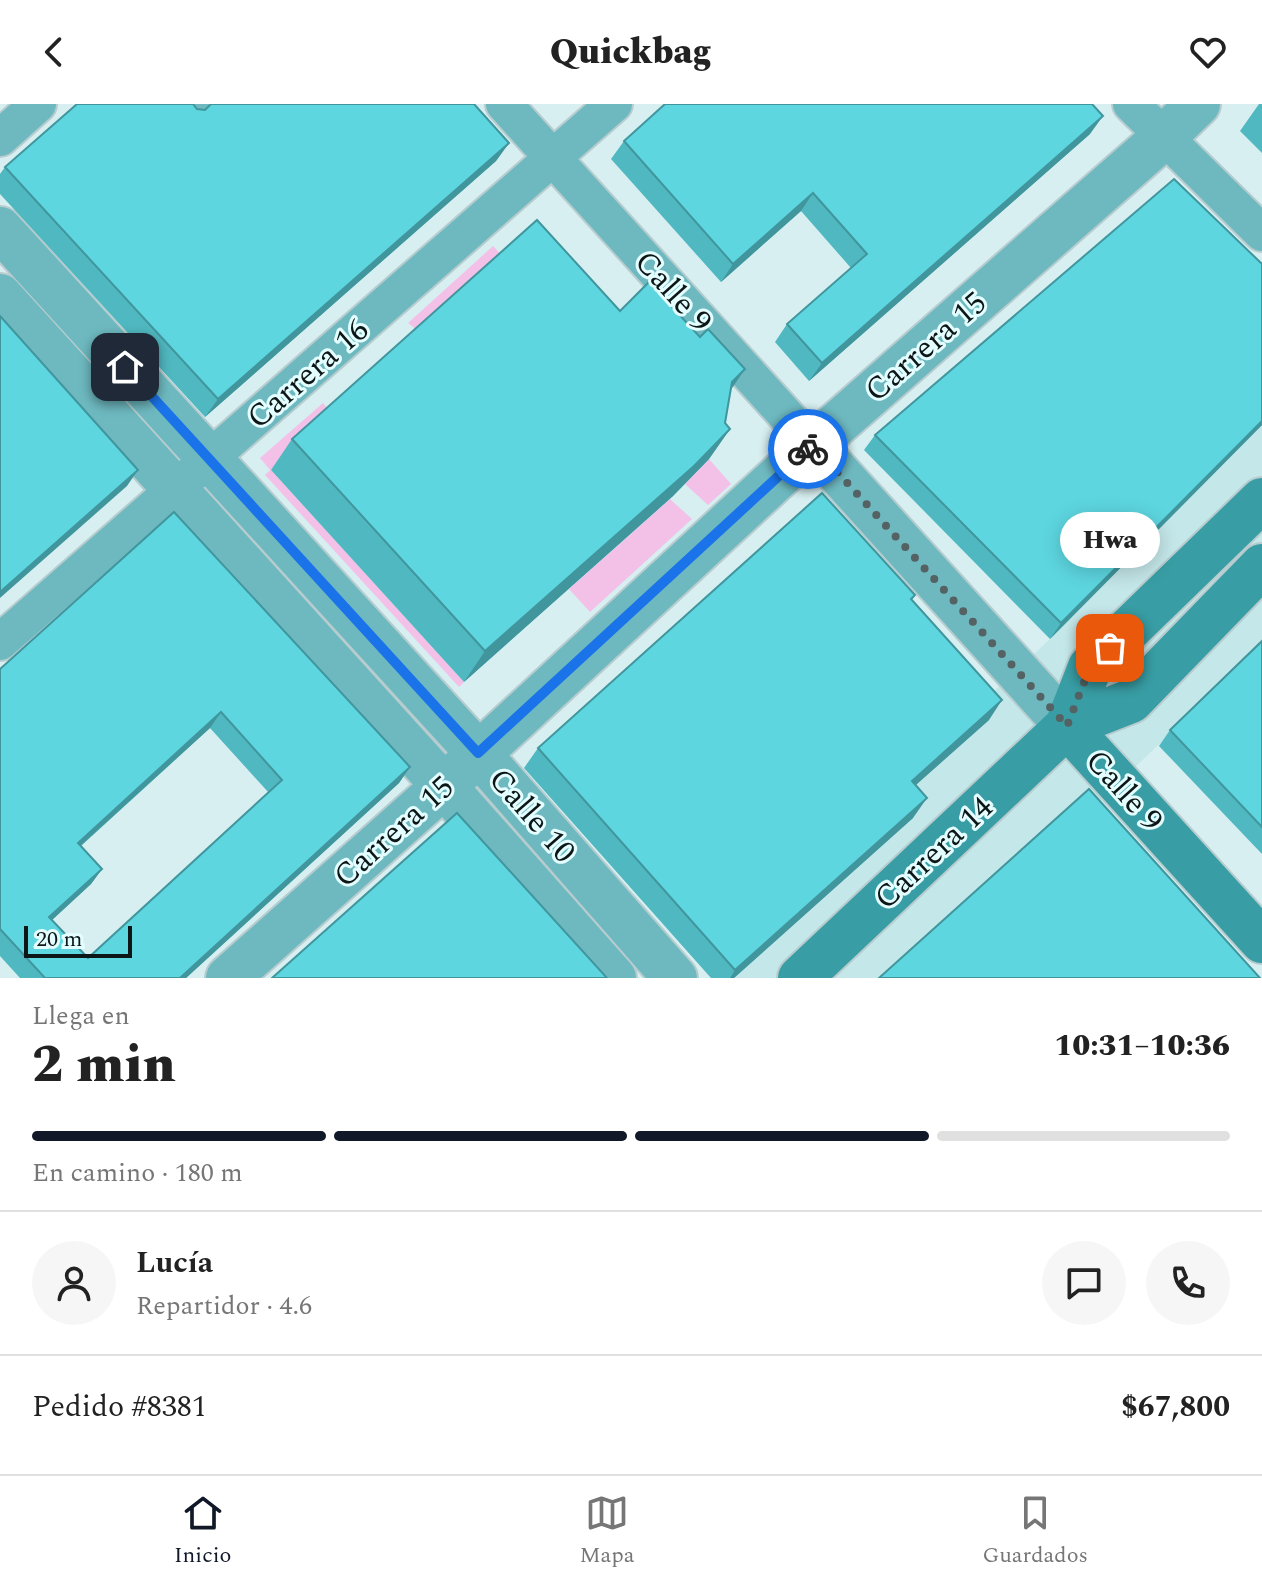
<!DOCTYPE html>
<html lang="es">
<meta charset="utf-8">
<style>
body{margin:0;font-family:Spectral,serif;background:#f6f6f6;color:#222;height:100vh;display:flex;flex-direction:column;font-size:30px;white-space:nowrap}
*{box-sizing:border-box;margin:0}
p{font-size:26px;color:#767676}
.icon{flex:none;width:44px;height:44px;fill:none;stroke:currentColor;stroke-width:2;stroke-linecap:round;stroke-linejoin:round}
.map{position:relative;height:874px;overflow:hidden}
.details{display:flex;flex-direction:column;background:#fff;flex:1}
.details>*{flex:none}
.scale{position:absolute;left:24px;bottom:20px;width:108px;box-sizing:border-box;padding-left:8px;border:4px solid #0d1617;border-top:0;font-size:22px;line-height:28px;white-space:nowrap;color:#0d1617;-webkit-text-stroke:6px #e4fdff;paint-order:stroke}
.pin{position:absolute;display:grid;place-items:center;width:68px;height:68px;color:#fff;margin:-34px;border-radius:16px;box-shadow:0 4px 12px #0006}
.courier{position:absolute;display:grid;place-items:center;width:80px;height:80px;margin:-40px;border:6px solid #1a73e8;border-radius:50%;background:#fff;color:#222;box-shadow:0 2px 10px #0007}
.bubble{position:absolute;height:56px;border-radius:28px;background:#fff;box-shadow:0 4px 20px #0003;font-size:26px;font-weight:800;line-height:56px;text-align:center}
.head em{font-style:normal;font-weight:800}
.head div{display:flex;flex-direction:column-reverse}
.head{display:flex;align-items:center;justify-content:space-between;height:136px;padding:0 32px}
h1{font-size:52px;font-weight:800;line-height:60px}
.bar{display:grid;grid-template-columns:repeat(4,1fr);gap:12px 8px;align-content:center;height:96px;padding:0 32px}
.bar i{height:10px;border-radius:6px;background:#e0e0e0}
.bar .selected{background:#111827}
.bar p{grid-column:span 4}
.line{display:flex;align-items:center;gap:20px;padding:0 32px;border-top:2px solid #e0e0e0}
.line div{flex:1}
.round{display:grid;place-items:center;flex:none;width:84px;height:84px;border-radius:42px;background:#f6f6f6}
header{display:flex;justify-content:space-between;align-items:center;height:104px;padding:0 32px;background:#fff;font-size:36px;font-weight:800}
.tab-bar{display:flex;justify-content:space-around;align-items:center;height:112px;border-top:2px solid #e0e0e0;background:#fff;font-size:22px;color:#767676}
.tab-bar a{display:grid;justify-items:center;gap:4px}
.tab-bar .selected{color:#111827}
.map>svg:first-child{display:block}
.built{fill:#c4e7e9}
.green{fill:#f3c1e7}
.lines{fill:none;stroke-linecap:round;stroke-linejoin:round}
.service-casing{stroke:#b7ccce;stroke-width:22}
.minor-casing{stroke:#b7ccce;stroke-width:40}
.tertiary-casing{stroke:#b7ccce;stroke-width:48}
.secondary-casing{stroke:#b7ccce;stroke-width:48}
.service{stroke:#6eb9c0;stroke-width:18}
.minor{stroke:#6eb9c0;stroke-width:36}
.tertiary{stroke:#6eb9c0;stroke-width:44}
.secondary{stroke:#389da4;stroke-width:44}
.wall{fill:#50b8c1;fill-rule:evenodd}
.shaded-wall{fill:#41969d}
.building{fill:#5dd6e0;stroke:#41969d;stroke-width:2;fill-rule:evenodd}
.done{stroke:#546263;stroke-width:8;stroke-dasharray:0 14.4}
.route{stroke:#1a73e8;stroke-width:10}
.labels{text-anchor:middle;stroke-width:6;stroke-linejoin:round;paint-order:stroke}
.street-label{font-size:32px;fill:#0d1617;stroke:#e4fdff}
</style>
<header><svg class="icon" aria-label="back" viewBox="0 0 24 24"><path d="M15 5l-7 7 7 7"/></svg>Quickbag<svg class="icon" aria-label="heart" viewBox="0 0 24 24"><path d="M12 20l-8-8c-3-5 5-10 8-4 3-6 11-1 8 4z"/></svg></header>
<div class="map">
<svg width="1262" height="874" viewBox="0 0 1262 874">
<rect width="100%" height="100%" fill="#d7eff1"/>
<!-- built -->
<path class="built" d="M1262,321v221l-178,170 -197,162h-153l179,-160 -15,-17 90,-81 -11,-13 73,-68z"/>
<!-- green -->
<path class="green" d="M493,142l13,14 -84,74 -14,-11z
M0,154l183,198 -4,3 -179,-194z
M323,299l10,12 -62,55 193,212 -5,5 -194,-212 5,-5 -10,-12z
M709,355l22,25 -23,21 -23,-21z
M670,395l22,20 -102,93 -21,-23z"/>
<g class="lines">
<defs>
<path id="service" d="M189,12l14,-12"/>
<path id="minor" d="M504,0l309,341
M1131,0l131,129
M0,34l38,-34
M0,538l614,-538"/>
<path id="tertiary" d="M0,125l478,524 197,225
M0,192l444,490 170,192
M813,341l254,281
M228,874l216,-192 369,-341 351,-308 34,-33"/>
<path id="secondary" d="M1067,622l23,-59 172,-167
M1067,622l195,215
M800,874l267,-252 64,-25 131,-135"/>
</defs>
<!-- service casing -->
<use href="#service" class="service-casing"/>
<!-- minor casing -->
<use href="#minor" class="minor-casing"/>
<!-- tertiary casing -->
<use href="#tertiary" class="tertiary-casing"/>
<!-- secondary casing -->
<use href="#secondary" class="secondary-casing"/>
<!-- service -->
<use href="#service" class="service"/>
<!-- minor -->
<use href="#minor" class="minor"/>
<!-- tertiary -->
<use href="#tertiary" class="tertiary"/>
<!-- secondary -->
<use href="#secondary" class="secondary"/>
</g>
<!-- wall -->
<path class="wall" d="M1259,0h3v49l-22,-22z
M197,5l312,34 -13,18 -291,256 -205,-223v-20l5,-7z
M1090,30l-281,247 -34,-39 12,-18 64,-56 -50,-57 -80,71 -110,-123 13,-18z
M730,287l-5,32 5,6 -21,30 -36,37 -209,186 -193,-212 21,-31z
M1262,321l-212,214 -186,-189 11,-15z
M174,408l236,255 -11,16 -213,195h-166l-20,-22v-287zM210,624l59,65 -181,165 -36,-38 39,-36 11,-15 -21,-23z
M915,491l-3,5 77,120 -74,65 -2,33 -179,160h-23l-187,-210 14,-20z
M1262,537v213l-103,-108 11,-16z"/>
<!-- shaded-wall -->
<path class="shaded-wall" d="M1103,12l-13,18 -281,247 13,-18z
M509,39l-13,18 -291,256 13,-18z
M813,89l-12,18 -80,71 12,-18z
M745,265l-21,31 8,-18z
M1262,317v4l-212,214 11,-16z
M730,325l-21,30 -36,37 -209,186 21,-31z
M138,366l-11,16 -127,112v-6z
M1002,596l-13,20 -91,81 14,-20z
M221,608l-11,16 -143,130 11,-15z
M410,663l-11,16 -213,195h-6z
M927,694l-14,20 -179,160h-4l5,-8z
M102,765l-11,15 -52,48 10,-15z"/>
<!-- building -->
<path class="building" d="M77,0h116l4,5 8,1 6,-6h263l35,39 -291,256 -213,-232z
M665,0h427l11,12 -281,247 -35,-39 80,-70 -54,-61 -80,71 -109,-123z
M1174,75l88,85v157l-201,202 -186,-188z
M537,116l83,91 29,-29 51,55 8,-8 37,40 -13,13 -7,41 5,6 -36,37 -209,185 -193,-212z
M0,212l138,154 -138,122z
M822,389l93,102 -4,4 91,101 -90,81 15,17 -192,172 -197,-222z
M174,408l236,255 -230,211h-135l-45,-49v-260zM221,608l61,68 -194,178 -39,-41 53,-48 -24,-26z
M1262,537v186l-92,-97z
M1089,685l171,189h-381z
M457,709l150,165h-335z"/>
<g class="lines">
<!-- done -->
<path class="done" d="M808,345l5,-4 254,281 23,-59 20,-19"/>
<!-- route -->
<path class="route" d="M125,263l353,386 330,-304"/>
</g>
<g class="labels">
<!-- street labels -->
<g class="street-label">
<text transform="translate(674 187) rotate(48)" y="11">Calle 9</text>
<text transform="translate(925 242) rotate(-41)" y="11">Carrera 15</text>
<text transform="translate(307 269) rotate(-41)" y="11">Carrera 16</text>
<text transform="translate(1125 686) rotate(48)" y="11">Calle 9</text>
<text transform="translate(533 711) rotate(49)" y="11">Calle 10</text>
<text transform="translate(393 727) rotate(-42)" y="11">Carrera 15</text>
<text transform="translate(933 748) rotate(-43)" y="11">Carrera 14</text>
</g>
</g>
</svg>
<div class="scale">20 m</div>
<div class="pin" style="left:1110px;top:544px;background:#ea580c"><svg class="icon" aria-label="bag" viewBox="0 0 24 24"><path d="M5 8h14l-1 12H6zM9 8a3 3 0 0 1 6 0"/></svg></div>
<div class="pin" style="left:125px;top:263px;background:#1f2937"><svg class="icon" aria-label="home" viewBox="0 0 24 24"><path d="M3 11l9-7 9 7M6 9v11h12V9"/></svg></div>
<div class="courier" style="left:808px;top:345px"><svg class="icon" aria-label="bike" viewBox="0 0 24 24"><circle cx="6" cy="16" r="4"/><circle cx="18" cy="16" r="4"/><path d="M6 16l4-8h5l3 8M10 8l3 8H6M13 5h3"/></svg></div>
<div class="bubble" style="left:1060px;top:408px;width:100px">Hwa</div>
</div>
<section class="details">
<div class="head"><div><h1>2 min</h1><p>Llega en</p></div><em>10:31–10:36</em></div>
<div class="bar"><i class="selected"></i><i class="selected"></i><i class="selected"></i><i></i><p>En camino · 180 m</p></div>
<div class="line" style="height:144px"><a class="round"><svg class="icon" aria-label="person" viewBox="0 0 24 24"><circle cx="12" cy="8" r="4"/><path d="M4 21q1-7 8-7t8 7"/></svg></a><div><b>Lucía</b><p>Repartidor · 4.6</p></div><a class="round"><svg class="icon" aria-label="chat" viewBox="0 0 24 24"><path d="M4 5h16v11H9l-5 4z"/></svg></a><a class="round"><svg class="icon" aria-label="phone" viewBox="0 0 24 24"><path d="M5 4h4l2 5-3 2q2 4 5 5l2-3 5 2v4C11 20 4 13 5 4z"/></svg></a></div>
<div class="line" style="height:104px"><div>Pedido #8381</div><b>$67,800</b></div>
</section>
<nav class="tab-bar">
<a class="selected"><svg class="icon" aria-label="home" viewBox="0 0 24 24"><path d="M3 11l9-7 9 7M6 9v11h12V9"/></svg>Inicio</a>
<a><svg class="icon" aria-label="map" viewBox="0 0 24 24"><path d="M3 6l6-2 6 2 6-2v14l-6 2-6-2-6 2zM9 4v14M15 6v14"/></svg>Mapa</a>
<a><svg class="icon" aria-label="saved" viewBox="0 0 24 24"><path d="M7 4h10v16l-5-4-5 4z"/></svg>Guardados</a>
</nav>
